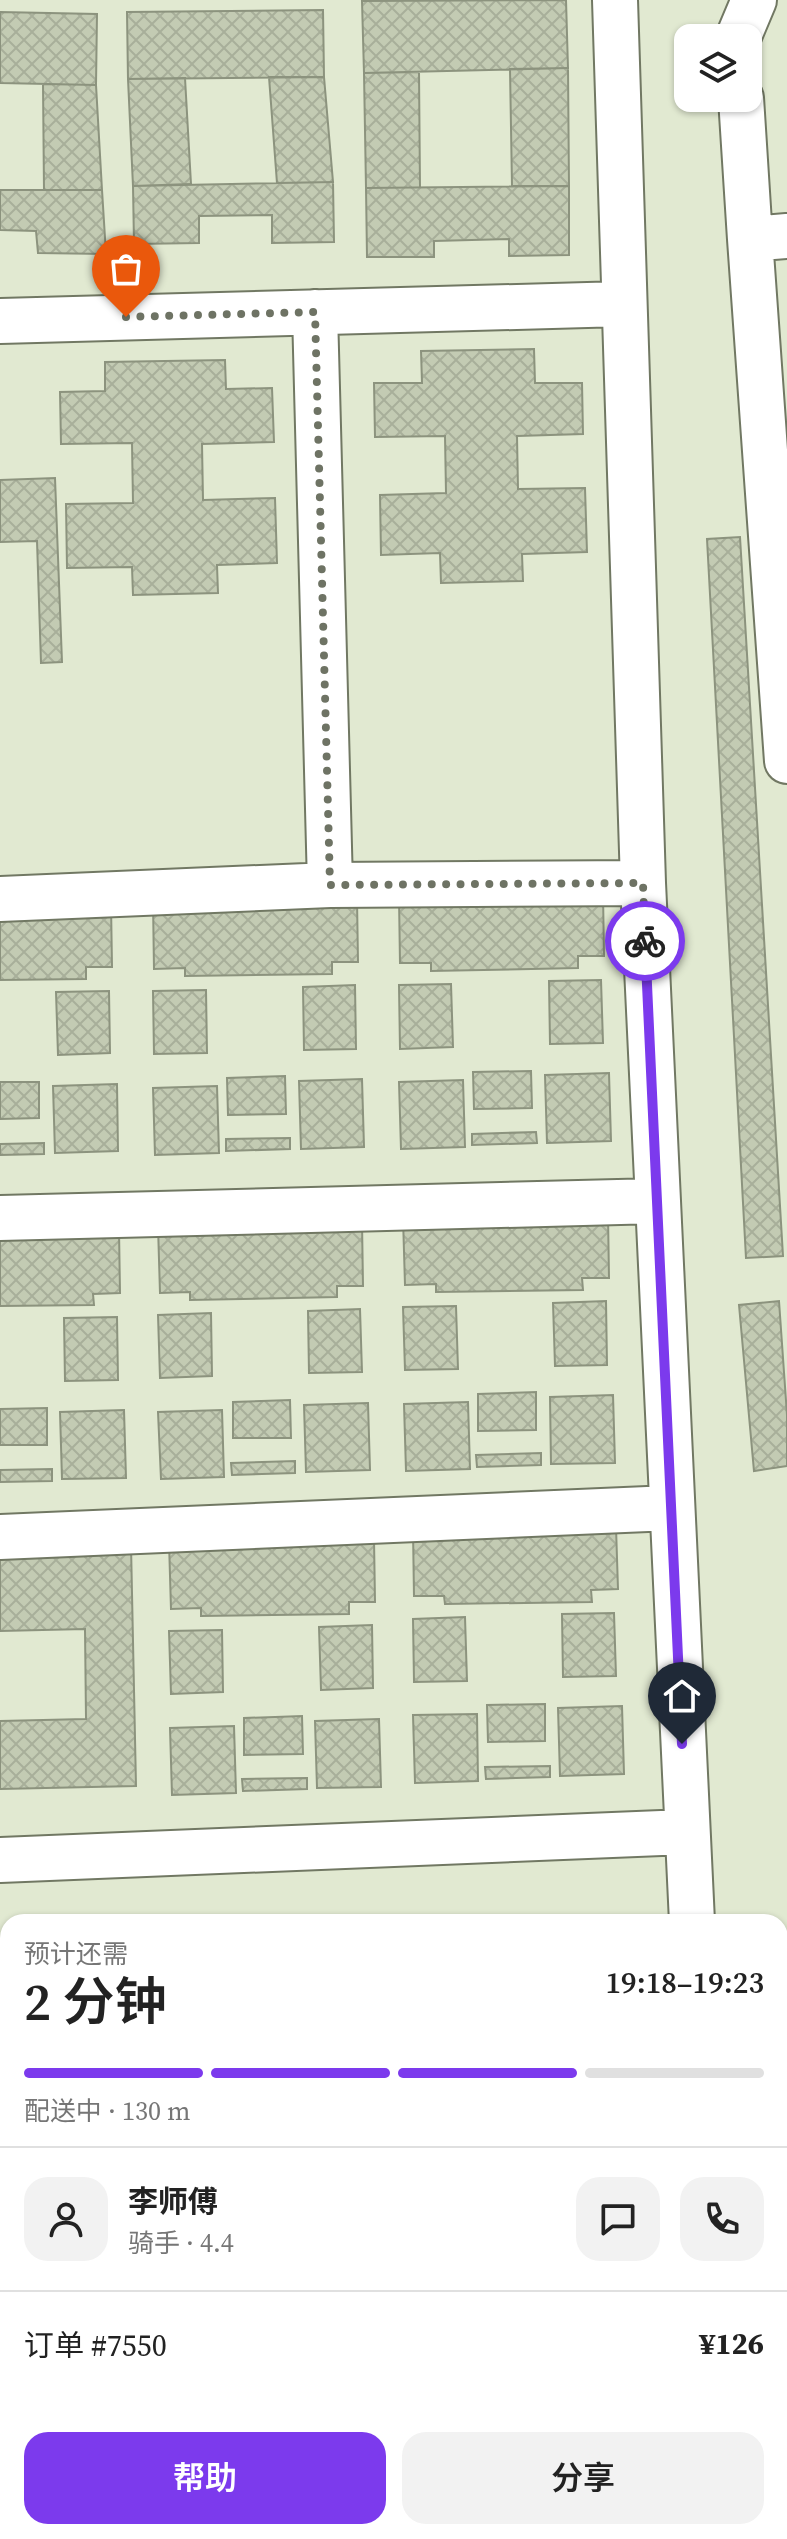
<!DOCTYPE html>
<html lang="zh">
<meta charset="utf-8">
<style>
body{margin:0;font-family:"Source Serif 4","Noto Sans SC",serif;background:#f2f2f2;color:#222;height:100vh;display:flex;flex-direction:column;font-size:30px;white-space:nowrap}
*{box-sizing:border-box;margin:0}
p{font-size:26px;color:#767676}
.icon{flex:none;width:44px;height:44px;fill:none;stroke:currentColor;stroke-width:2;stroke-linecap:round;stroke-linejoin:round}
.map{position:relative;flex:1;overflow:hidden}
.panel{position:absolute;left:0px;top:1914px;width:788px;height:626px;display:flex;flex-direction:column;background:#fff;border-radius:24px 24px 0 0;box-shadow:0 2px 6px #0004}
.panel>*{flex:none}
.buttons{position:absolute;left:674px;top:24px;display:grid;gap:16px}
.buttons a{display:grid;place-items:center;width:88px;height:88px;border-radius:16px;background:#fff;box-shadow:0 2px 6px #0004;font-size:40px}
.pin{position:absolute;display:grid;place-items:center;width:68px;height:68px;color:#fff;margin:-82px -34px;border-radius:50% 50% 50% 0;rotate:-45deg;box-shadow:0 0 8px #0007}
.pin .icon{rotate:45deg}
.courier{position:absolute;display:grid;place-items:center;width:80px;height:80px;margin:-40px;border:6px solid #7c3aed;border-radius:50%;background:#fff;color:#222;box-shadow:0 2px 10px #0007}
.head em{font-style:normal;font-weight:600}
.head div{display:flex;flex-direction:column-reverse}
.head{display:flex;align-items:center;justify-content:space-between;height:136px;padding:0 24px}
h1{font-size:52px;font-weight:600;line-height:60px}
.bar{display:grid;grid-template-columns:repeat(4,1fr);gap:12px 8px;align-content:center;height:96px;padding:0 24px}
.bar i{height:10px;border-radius:6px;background:#e0e0e0}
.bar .selected{background:#7c3aed}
.bar p{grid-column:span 4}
.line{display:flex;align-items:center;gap:20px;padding:0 24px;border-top:2px solid #e0e0e0}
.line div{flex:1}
.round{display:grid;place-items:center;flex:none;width:84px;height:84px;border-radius:24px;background:#f2f2f2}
.button{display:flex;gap:16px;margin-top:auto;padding:16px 24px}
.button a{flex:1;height:92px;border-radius:24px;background:#7c3aed;color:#fff;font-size:32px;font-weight:600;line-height:92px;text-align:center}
.button a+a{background:#f2f2f2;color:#222}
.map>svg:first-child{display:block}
.building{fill:url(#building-cross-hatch);stroke:#8c937e;stroke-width:2}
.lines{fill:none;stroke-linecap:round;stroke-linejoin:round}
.minor-casing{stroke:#717863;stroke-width:48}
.minor{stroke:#fff;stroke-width:44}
.done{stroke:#6e7364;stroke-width:8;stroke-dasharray:0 14.4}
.route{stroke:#7c3aed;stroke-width:10}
</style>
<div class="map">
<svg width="787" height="2539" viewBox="0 0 787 2539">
<defs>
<pattern id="building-cross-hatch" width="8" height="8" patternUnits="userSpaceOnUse" patternTransform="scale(2)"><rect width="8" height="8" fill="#c3cbb3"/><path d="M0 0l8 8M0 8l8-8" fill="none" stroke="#a8af9a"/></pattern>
</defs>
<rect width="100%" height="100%" fill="#e1e9d1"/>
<!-- building -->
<path class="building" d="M566,0l2,68 -204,5 -2,-72z
M323,10l1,67 -196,2 -1,-67z
M0,12l97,2 -1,71 -96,-2z
M568,68l1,118h-57l-2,-117z
M419,72l1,116h-54l-2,-115z
M269,77h55l9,105 -56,1z
M185,78l6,106 -58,2 -5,-107z
M43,84l53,1 6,105h-58z
M333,182l1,60 -62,1v-28l-73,1v27l-65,1 -1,-58z
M569,186v69l-60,1v-17l-75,2v16h-67l-1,-69z
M0,190h102l4,64 -68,-1 -2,-22 -36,-1z
M534,349l1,34h47l1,51 -66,2 1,53 67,-1 2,64 -65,2 1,27 -82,2 -1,-30 -59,2 -1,-60 66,-2 -1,-57 -70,1 -1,-54h48l-1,-32z
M225,360l1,29 46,-1 2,54 -72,2 1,56 72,-2 2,65 -60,2 1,28 -85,2 -1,-28 -65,1 -1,-64 67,-1 -1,-60 -71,1 -1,-52 45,-1v-29z
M55,478l7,184 -21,1 -4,-122 -37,1v-62z
M740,537l43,719 -37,2 -39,-719z
M603,893l1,63h-26v12l-147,3v-8h-31l-1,-66z
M357,899l1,63h-26v12l-147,2v-8l-31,1 -1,-67z
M111,904l1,63h-26v12l-86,1v-74z
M601,980l2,63 -53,1 -1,-63z
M451,984l2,63 -53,2 -1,-64z
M355,985l1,64 -52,1 -1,-63z
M206,990l1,63 -53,1 -1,-63z
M109,991l1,62 -52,2 -2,-63z
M531,1071l1,37 -58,1 -1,-37z
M609,1073l2,68 -64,2 -2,-68z
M285,1076l1,38 -58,1 -1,-37z
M362,1079l2,68 -63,2 -2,-68z
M463,1080l2,67 -64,2 -2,-67z
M0,1082h39v36l-39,1z
M117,1084l1,67 -63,2 -2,-67z
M217,1086l2,67 -64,2 -2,-67z
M536,1132l1,11 -65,2v-11z
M290,1138v11l-64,2v-12z
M44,1143v11l-44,1v-11z
M608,1215l1,63h-27l1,12 -147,2v-8l-31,1 -2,-67z
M362,1222l1,64h-26v11l-147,3v-8l-30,1 -2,-67z
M119,1230l1,63 -27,1 1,11 -94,1v-74z
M606,1301l1,64 -52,1 -2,-63z
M779,1301l8,114v51l-33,5 -15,-166z
M456,1306l2,63 -53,1 -2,-63z
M360,1309l2,63 -53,1 -1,-62z
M211,1313l1,63 -52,2 -2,-63z
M117,1317l1,63 -53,1 -1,-63z
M536,1392v38l-58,1v-37z
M613,1395l2,68 -64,1 -1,-67z
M290,1400l1,38h-58v-36z
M468,1402l2,67 -64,2 -2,-67z
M368,1403l2,67 -64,2 -2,-67z
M47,1408v37h-47v-36z
M124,1410l2,68 -64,1 -2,-67z
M222,1410l2,67 -63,2 -3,-67z
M541,1453v12l-64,2 -1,-12z
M295,1461v12l-63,2 -1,-12z
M52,1469v12l-52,1v-12z
M616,1527l2,62 -27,1 1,12 -147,2 -1,-8h-30l-1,-66z
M374,1539l1,63h-26v12l-148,2v-8l-30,1 -2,-67z
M131,1545l5,241 -136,3v-68l86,-2 -1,-90 -85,2v-83z
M614,1613l2,63 -53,1 -1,-63z
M465,1617l2,64 -53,1 -1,-63z
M372,1625l1,63 -52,2 -2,-63z
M222,1630l1,62 -52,2 -2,-63z
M545,1704v37l-57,1 -1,-37z
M622,1706l2,68 -64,2 -2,-68z
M477,1714l1,67 -63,2 -2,-68z
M302,1716l1,38 -59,1v-37z
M379,1719l2,68 -64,1 -2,-67z
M234,1726l2,67 -64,2 -2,-67z
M550,1766v11l-64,2 -1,-12z
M307,1778v11l-64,2 -1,-12z
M0,1946h8v53h-8z
M780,2105h7v120l-6,1z
M8,2128v127l-8,1v-127z
M780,2352h2l3,64h-5z
M0,2387h8v55l-8,1z
M780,2464h4l3,66 -7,1z
M0,2493h8v39h185v7h-193z
M278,2532h205v7h-205z
M578,2532h173l-19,1v6h-91v-3l-63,3z"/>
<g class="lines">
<defs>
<path id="minor" d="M615,0l28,883 49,1039
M738,38l16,-38
M741,98l9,141 37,-3
M750,239l37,522
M315,312l15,573
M0,321l623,-17
M0,899l330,-14 313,-2
M0,1218l658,-17
M0,1537l671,-29
M0,1860l686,-28
M780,1983l7,-1
M0,2026h8
M780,2049h7
M0,2089l8,-1
M780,2279h7
M0,2308l8,-1
M219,2532v7
M528,2532v7"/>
</defs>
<!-- minor casing -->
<use href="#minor" class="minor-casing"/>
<!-- minor -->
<use href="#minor" class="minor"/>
</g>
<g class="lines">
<!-- done -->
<path class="done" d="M126,317l189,-5 15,573 313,-2 2,58"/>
<!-- route -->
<path class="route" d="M645,941l37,803"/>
</g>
</svg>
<div class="buttons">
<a><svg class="icon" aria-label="layers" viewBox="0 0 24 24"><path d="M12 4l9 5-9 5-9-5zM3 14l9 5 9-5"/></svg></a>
</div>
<div class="pin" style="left:126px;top:317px;background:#ea580c"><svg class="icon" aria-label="bag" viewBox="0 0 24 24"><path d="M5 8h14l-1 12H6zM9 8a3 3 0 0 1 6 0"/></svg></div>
<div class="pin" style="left:682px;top:1744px;background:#1f2937"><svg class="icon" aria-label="home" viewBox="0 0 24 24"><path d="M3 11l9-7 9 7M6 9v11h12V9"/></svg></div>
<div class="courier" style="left:645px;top:941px"><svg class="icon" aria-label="bike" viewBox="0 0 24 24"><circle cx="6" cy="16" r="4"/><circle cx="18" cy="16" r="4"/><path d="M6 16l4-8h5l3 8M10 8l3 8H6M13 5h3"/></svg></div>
<section class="panel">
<div class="head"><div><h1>2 分钟</h1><p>预计还需</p></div><em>19:18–19:23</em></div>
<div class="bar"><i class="selected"></i><i class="selected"></i><i class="selected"></i><i></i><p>配送中 · 130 m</p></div>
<div class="line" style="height:144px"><a class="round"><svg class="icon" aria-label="person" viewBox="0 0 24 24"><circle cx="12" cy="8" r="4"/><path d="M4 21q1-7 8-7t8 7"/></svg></a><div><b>李师傅</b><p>骑手 · 4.4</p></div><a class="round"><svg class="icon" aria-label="chat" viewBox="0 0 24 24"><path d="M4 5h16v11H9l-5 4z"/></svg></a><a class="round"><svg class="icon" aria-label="phone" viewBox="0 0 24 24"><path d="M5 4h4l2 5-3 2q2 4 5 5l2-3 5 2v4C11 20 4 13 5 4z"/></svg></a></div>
<div class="line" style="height:104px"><div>订单 #7550</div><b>¥126</b></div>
<div class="button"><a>帮助</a><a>分享</a></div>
</section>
</div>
